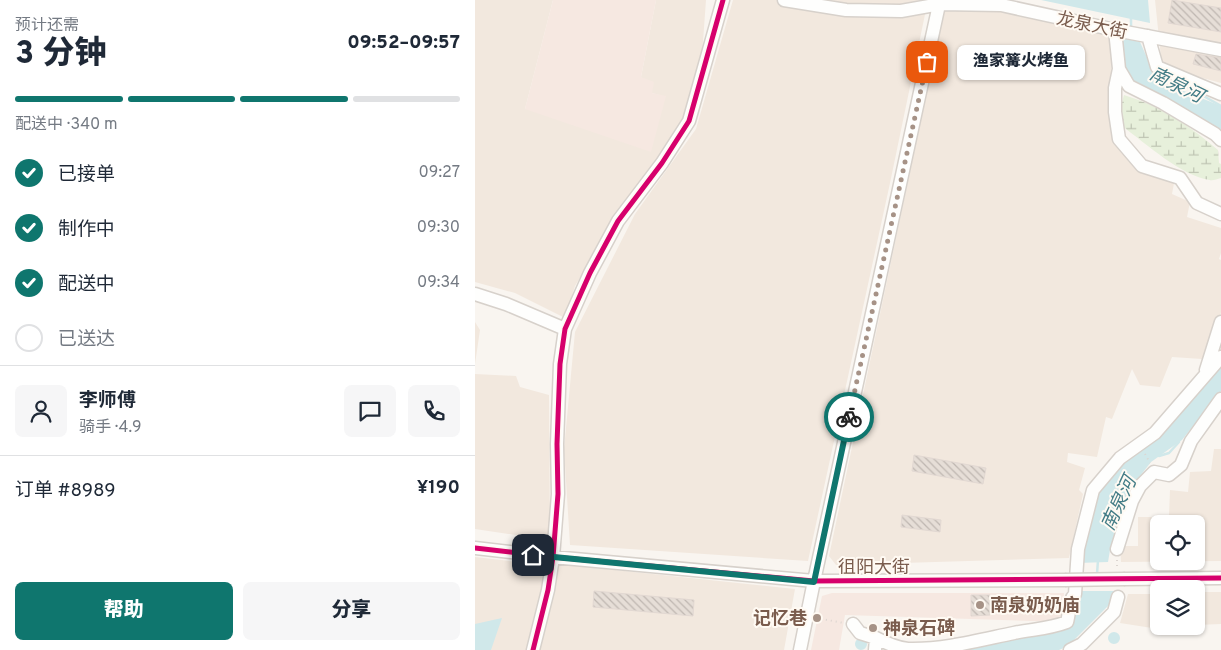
<!DOCTYPE html>
<html lang="zh">
<meta charset="utf-8">
<style>
body{margin:0;font-family:Overpass,"Noto Sans SC",sans-serif;background:#f6f6f7;color:#1f2937;height:100vh;display:flex;flex-direction:column;font-size:19px;white-space:nowrap}
*{box-sizing:border-box;margin:0}
p{font-size:16px;color:#747a83}
.icon{flex:none;width:28px;height:28px;fill:none;stroke:currentColor;stroke-width:2;stroke-linecap:round;stroke-linejoin:round}
.map{position:relative;flex:1;overflow:hidden}
.drawer{display:flex;flex-direction:column;background:#fff;width:475px}
.drawer>*{flex:none}
.controls{position:absolute;left:675px;top:515px;display:grid;gap:10px}
.controls a{display:grid;place-items:center;width:55px;height:55px;border-radius:8px;background:#fff;box-shadow:0 1px 4px #0004;font-size:25px}
.pin{position:absolute;display:grid;place-items:center;width:42px;height:42px;color:#fff;margin:-21px;border-radius:10px;box-shadow:0 2px 8px #0006}
.courier{position:absolute;display:grid;place-items:center;width:50px;height:50px;margin:-25px;border:4px solid #0f766e;border-radius:50%;background:#fff;color:#222;box-shadow:0 1px 6px #0007}
.bubble{position:absolute;height:35px;border-radius:8px;background:#fff;box-shadow:0 1px 4px #0004;font-size:16px;font-weight:800;line-height:35px;text-align:center}
.overview em{font-style:normal;font-weight:800}
.overview div{display:flex;flex-direction:column-reverse}
.overview{display:flex;align-items:center;justify-content:space-between;height:85px;padding:0 15px}
h1{font-size:32px;font-weight:800;line-height:38px}
.bar{display:grid;grid-template-columns:repeat(4,1fr);gap:8px 5px;align-content:center;height:60px;padding:0 15px}
.bar i{height:6px;border-radius:4px;background:#e0e1e3}
.bar .active{background:#0f766e}
.bar p{grid-column:span 4}
.line{display:flex;align-items:center;gap:12px;padding:0 15px;border-top:1px solid #e0e1e3}
.line div{flex:1}
.round{display:grid;place-items:center;flex:none;width:52px;height:52px;border-radius:8px;background:#f6f6f7}
ol{padding:0 15px;list-style:none}
li{display:flex;align-items:center;gap:15px;height:55px}
li p{margin-inline-start:auto}
li .icon{padding:5px;border-radius:50%;background:#0f766e;color:#fff;stroke-width:4}
li:last-child{color:#747a83}
li i{width:28px;height:28px;border:2px solid #e0e1e3;border-radius:50%}
.cta{display:flex;gap:10px;margin-top:auto;padding:10px 15px}
.cta a{flex:1;height:58px;border-radius:8px;background:#0f766e;color:#fff;font-size:20px;font-weight:800;line-height:58px;text-align:center}
.cta a+a{background:#f6f6f7;color:#1f2937}
main{display:flex;flex:1;min-height:0}
.map>svg:first-child{display:block}
.residential{fill:#f2e8de;fill-rule:evenodd}
.commercial{fill:#f6e8e1}
.wetland{fill:url(#wetland-marsh)}
.water{fill:#d0e8ea}
.lines{fill:none;stroke-linecap:round;stroke-linejoin:round}
.stream{stroke:#d0e8ea;stroke-width:2.5}
.building{fill:url(#building-back-hatch);stroke:#e2d8d2}
.minor-casing{stroke:#d7d1cb;stroke-width:15}
.path{stroke:#dcd5d0;stroke-width:2;stroke-dasharray:1 4;stroke-linecap:butt}
.minor{stroke:#fefefd;stroke-width:12}
.minor-bridge-casing{stroke:#d7d1cb;stroke-width:15;stroke-linecap:butt}
.minor-bridge{stroke:#fefefd;stroke-width:12}
.cycleway-casing{stroke:#fffaf3;stroke-width:8}
.cycleway{stroke:#d6006c;stroke-width:5}
.done{stroke:#a69286;stroke-width:5;stroke-dasharray:0 9}
.route{stroke:#0f766e;stroke-width:6}
.poi-dot{fill:#a69286;stroke:#fffaf3;stroke-width:2}
.labels{text-anchor:middle;stroke-width:4;stroke-linejoin:round;paint-order:stroke}
.street-label{font-size:18px;fill:#7a5c4d;stroke:#fffaf3}
.poi-label{font-size:18px;font-weight:bold;fill:#7a5c4d;stroke:#fffaf3;text-anchor:start}
.water-label{font-size:19px;font-style:italic;fill:#437c86;stroke:#fffaf3}
</style>
<main>
<section class="drawer">
<div class="overview"><div><h1>3 分钟</h1><p>预计还需</p></div><em>09:52–09:57</em></div>
<div class="bar"><i class="active"></i><i class="active"></i><i class="active"></i><i></i><p>配送中 · 340 m</p></div>
<ol>
<li><svg class="icon" aria-label="check" viewBox="0 0 24 24"><path d="M5 12l5 5 9-10"/></svg>已接单<p>09:27</p></li>
<li><svg class="icon" aria-label="check" viewBox="0 0 24 24"><path d="M5 12l5 5 9-10"/></svg>制作中<p>09:30</p></li>
<li><svg class="icon" aria-label="check" viewBox="0 0 24 24"><path d="M5 12l5 5 9-10"/></svg>配送中<p>09:34</p></li>
<li><i></i>已送达</li>
</ol>
<div class="line" style="height:90px"><a class="round"><svg class="icon" aria-label="person" viewBox="0 0 24 24"><circle cx="12" cy="8" r="4"/><path d="M4 21q1-7 8-7t8 7"/></svg></a><div><b>李师傅</b><p>骑手 · 4.9</p></div><a class="round"><svg class="icon" aria-label="chat" viewBox="0 0 24 24"><path d="M4 5h16v11H9l-5 4z"/></svg></a><a class="round"><svg class="icon" aria-label="phone" viewBox="0 0 24 24"><path d="M5 4h4l2 5-3 2q2 4 5 5l2-3 5 2v4C11 20 4 13 5 4z"/></svg></a></div>
<div class="line" style="height:65px"><div>订单 #8989</div><b>¥190</b></div>
<div class="cta"><a>帮助</a><a>分享</a></div>
</section>
<div class="map">
<svg width="746" height="650" viewBox="0 0 746 650">
<defs>
<pattern id="wetland-marsh" width="20" height="14" patternUnits="userSpaceOnUse" patternTransform="scale(1.25)"><rect width="20" height="14" fill="#e7f0db"/><path d="M1 5h8M5 5V1M11 12h8M15 12V8" fill="none" stroke="#c0c6b4"/></pattern>
<pattern id="building-back-hatch" width="6" height="6" patternUnits="userSpaceOnUse" patternTransform="scale(1.25)"><rect width="6" height="6" fill="#e6ded7"/><path d="M-1 5l2 2M0 0l6 6M5-1l2 2" fill="none" stroke="#bfb7b1"/></pattern>
</defs>
<rect width="100%" height="100%" fill="#f9f5f0"/>
<!-- residential -->
<path class="residential" d="M0,0h78l-28,109 141,-12 -14,-4 -11,-16 15,-77h50l-5,69 -17,47 -26,45 -35,45 -48,80 -10,32 -50,-25 -40,-11z
M258,0h195l-38,183 -82,378 -238,-16 -6,-96 11,-117 60,-118 61,-85z
M680,0h66v83l-59,-16z
M470,6l59,5 108,24 -1,56 4,47 24,30 36,10 -3,16 18,8 -3,15 34,11v25l-2,6 2,1v52l-4,17 -15,30 -30,-2 -12,30 -20,-2 -8,-16 -20,50 -6,-2 -9,40 -29,-4 -1,9 18,6 -6,22 4,4 -14,64 -233,7 -7,-9z
M0,322l5,8 -5,34z
M0,374l41,2 4,11 29,8 1,145 -75,-11z
M739,449h7v112l-100,1 -1,-16h18v-29h31l1,-27 18,2 2,-20 21,-1zM684,524h37v37h-37z
M0,557l68,8 -1,25 -15,60h-52z
M83,564l237,25 -11,61h-246z
M721,592h25v32l-25,1z
M653,594h31v32h24l-31,2 -32,-5z"/>
<!-- commercial -->
<path class="commercial" d="M78,0h103l-15,77 13,5 -2,11 14,3 -15,56 -126,-43z
M357,593h232l-2,29 -217,-7 -6,35h-28l11,-54z"/>
<!-- wetland -->
<path class="wetland" d="M649,95c36,11 66,31 94,55l1,13 2,1v14c-4,1 -8,3 -11,2 -29,-4 -63,-36 -87,-53l-3,-18z"/>
<!-- water -->
<path class="water" d="M566,0h107l2,23z
M643,37l22,5 13,29 11,12 57,23v29l-89,-52 -9,-12z
M746,360v31l-39,49 -31,22 -11,14 -6,8 -20,61 -3,-1 -3,18 -31,1 18,-66 24,-34z
M598,591h42l-4,12 -43,43 -9,4h-111l124,-30z
M27,618l-11,32h-16v-26z
M633 638a6 6 0 1 1 12 0a6 6 0 1 1-12 0Z
M380 644a6 6 0 1 1 12 0a6 6 0 1 1-12 0Z"/>
<g class="lines">
<!-- stream -->
<path class="stream" d="M656,18v12
M680,75l21,7
M711,86l35,20
M684,456l10,-3 10,-11
M622,574l1,-14"/>
</g>
<!-- building -->
<path class="building" d="M697,0l49,8v24l-53,-9z
M721,54l25,4v13l-28,-7z
M439,455l72,13 -3,16 -71,-13z
M427,515l39,5 -1,12 -39,-5z
M119,591l100,9 -1,16 -100,-9z
M496,595h19v20l-19,1z"/>
<g class="lines">
<defs>
<path id="minor" d="M309,0l62,10 55,1 39,-7 61,1 114,25 106,20
M640,30l4,39 10,17 34,17 52,31 6,6
M673,36l9,31 64,27
M644,69l-4,19v24l4,27 23,27 38,12 17,25 24,11
M0,294l31,10 59,25
M731,370l15,-48
M0,548l78,9 261,24 251,-1
M642,549l15,-48 8,-15 14,-14 15,3 12,-10 10,-24 30,-42
M650,579l96,-1
M378,624l7,9 16,5
M58,650l15,-60 5,-33 5,-63 -1,-50 3,-80 5,-35 25,-56 28,-52 44,-58 27,-42 34,-121
M325,650l14,-69 126,-581
M400,650l1,-12c10,5 21,10 32,11 36,1 72,-9 106,-16 19,-4 35,-4 53,-11 3,-10 1,-21 8,-28l3,-45 15,-59 27,-32 35,-25 66,-76
M595,650l12,-6 32,-32 4,-15"/>
</defs>
<!-- minor casing -->
<use href="#minor" class="minor-casing"/>
<!-- path -->
<path class="path" d="M670,454l5,9
M642,560v10
M341,618l28,5"/>
<!-- minor -->
<use href="#minor" class="minor"/>
<defs>
<path id="minor-bridge" d="M590,580l60,-1"/>
</defs>
<!-- minor-bridge casing -->
<use href="#minor-bridge" class="minor-bridge-casing"/>
<!-- minor-bridge -->
<use href="#minor-bridge" class="minor-bridge"/>
<defs>
<path id="cycleway" d="M0,548l78,9 261,24 407,-3
M58,650l15,-60 5,-33 5,-63 -1,-50 3,-80 5,-35 25,-56 28,-52 44,-58 27,-42 34,-121"/>
</defs>
<!-- cycleway casing -->
<use href="#cycleway" class="cycleway-casing"/>
<!-- cycleway -->
<use href="#cycleway" class="cycleway"/>
</g>
<g class="lines">
<!-- done -->
<path class="done" d="M374,417l78,-355"/>
<!-- route -->
<path class="route" d="M58,555l281,27 35,-165"/>
</g>
<!-- markers -->
<g class="poi-dot">
<circle cx="505" cy="605" r="5"/>
<circle cx="342" cy="618" r="5"/>
<circle cx="398" cy="628" r="5"/>
</g>
<g class="labels">
<!-- street labels -->
<g class="street-label">
<text transform="translate(617 25) rotate(12)" y="6">龙泉大街</text>
<text x="399" y="573">徂阳大街</text>
</g>
<!-- poi labels -->
<g class="poi-label">
<text x="515" y="611">南泉奶奶庙</text>
<text x="332" y="624" text-anchor="end">记忆巷</text>
<text x="408" y="634">神泉石碑</text>
</g>
<!-- water labels -->
<g class="water-label">
<text transform="translate(702 84) rotate(26)" y="7">南泉河</text>
<text transform="translate(643 503) rotate(-65)" y="7">南泉河</text>
</g>
</g>
</svg>
<div class="controls">
<a><svg class="icon" aria-label="locate" viewBox="0 0 24 24"><circle cx="12" cy="12" r="6"/><path d="M12 2v4M12 18v4M2 12h4M18 12h4"/></svg></a>
<a><svg class="icon" aria-label="layers" viewBox="0 0 24 24"><path d="M12 4l9 5-9 5-9-5zM3 14l9 5 9-5"/></svg></a>
</div>
<div class="pin" style="left:452px;top:62px;background:#ea580c"><svg class="icon" aria-label="bag" viewBox="0 0 24 24"><path d="M5 8h14l-1 12H6zM9 8a3 3 0 0 1 6 0"/></svg></div>
<div class="pin" style="left:58px;top:555px;background:#1f2937"><svg class="icon" aria-label="home" viewBox="0 0 24 24"><path d="M3 11l9-7 9 7M6 9v11h12V9"/></svg></div>
<div class="courier" style="left:374px;top:417px"><svg class="icon" aria-label="bike" viewBox="0 0 24 24"><circle cx="6" cy="16" r="4"/><circle cx="18" cy="16" r="4"/><path d="M6 16l4-8h5l3 8M10 8l3 8H6M13 5h3"/></svg></div>
<div class="bubble" style="left:482px;top:45px;width:128px">渔家篝火烤鱼</div>
</div>
</main>
